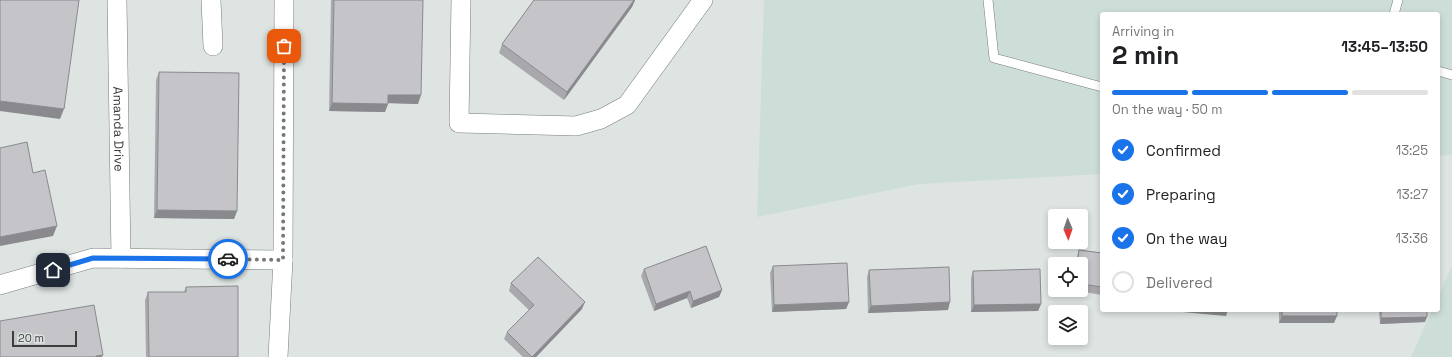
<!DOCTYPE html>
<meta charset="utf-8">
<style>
body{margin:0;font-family:"Space Grotesk",sans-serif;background:#f2f2f2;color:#202124;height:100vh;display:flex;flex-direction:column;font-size:15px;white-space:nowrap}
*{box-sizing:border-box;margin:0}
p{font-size:13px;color:#757577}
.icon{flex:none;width:22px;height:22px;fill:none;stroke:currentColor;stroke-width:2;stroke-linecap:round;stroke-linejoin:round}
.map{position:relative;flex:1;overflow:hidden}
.details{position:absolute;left:1100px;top:12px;width:340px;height:300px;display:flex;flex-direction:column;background:#fff;border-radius:4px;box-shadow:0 2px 6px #0003}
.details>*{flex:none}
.needle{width:26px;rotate:178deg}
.fabs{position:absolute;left:1048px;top:209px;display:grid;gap:8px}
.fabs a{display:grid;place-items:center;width:40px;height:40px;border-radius:4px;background:#fff;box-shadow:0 2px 6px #0003;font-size:20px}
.scale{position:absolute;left:12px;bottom:10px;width:65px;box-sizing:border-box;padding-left:4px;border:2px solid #3b3e3d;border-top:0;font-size:11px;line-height:14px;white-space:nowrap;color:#3b3e3d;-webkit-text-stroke:3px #dee4e2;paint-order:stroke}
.pin{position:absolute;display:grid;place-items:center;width:34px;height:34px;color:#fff;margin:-17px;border-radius:8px;box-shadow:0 2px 6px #0006}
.courier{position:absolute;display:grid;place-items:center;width:40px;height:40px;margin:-20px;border:3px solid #1a73e8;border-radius:50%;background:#fff;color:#222;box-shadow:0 1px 5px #0007}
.overview em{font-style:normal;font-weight:800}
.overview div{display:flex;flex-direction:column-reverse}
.overview{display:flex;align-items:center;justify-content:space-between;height:68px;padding:0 12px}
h1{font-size:26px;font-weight:800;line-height:30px}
.bar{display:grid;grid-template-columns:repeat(4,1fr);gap:6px 4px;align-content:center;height:48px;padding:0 12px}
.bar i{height:5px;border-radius:3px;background:#e0e0e0}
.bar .current{background:#1a73e8}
.bar p{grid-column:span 4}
ol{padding:0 12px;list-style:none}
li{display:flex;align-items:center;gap:12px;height:44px}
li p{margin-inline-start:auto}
li .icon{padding:4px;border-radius:50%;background:#1a73e8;color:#fff;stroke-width:4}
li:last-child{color:#757577}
li i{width:22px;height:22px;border:2px solid #e0e0e0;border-radius:50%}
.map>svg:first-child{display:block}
.built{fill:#cdddd8}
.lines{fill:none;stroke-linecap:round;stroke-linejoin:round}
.lane-casing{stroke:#777d7b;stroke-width:10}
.street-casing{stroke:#777d7b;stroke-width:20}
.lane{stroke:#fff;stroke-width:9}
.street{stroke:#fff;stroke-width:19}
.wall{fill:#a9a9ad}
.shaded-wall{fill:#8a898d}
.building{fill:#c5c4c9;stroke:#8a898d}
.done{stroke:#747877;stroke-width:4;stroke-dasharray:0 7.2}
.route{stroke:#1a73e8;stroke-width:5}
.labels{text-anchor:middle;stroke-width:3.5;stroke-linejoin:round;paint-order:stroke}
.street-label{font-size:13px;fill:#3b3e3d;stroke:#dee4e2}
</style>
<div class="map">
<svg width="1452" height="357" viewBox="0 0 1452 357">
<rect width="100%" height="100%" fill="#dee4e2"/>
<!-- built -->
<path class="built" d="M764,0h688v155l-14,1v-142h-336v160l-183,10 -162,33z
M1452,266v91h-41l21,-47h6v-13z"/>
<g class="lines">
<defs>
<path id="lane" d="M988,0l6,58 108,29
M1394,14l4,-14
M1438,71l14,4"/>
<g id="street">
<path id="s1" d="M117,0l4,258"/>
<path d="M211,0l2,46"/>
<path d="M461,0l-2,123 117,3 25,-7 26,-14 76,-105"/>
<path d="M283,260l1,-260"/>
<path d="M0,285l93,-27 190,2 -5,97"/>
</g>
</defs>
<!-- lane casing -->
<use href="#lane" class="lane-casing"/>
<!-- street casing -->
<use href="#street" class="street-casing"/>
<!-- lane -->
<use href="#lane" class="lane"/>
<!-- street -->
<use href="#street" class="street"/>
</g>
<!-- wall -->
<path class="wall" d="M331,0h92l-5,104 -30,-1 -3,9 -56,-1z
M534,0h101l-3,7 -68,93 -65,-47 3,-9z
M159,72l78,139 -3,8 -80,-1 2,-138z
M1079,250l23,3v42l-30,-5h9v-26h-5l1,-7z
M773,266l76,36 -3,7 -74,3 -2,-39z
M644,269l78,21 -3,7 -28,11 -4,-10 -33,13 -13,-35z
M869,270l79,40 -80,3 -1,-36z
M973,271l68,33 -3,7 -67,1v-34z
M511,283l71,26 -46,48h-13l-19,-18 3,-7 22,-22 -20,-19z
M186,287l52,70h-92l-1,-57 3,-8h36z
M1279,310h58l-3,13h-55z
M1379,310h48l-2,12 -45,2z"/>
<!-- shaded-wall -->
<path class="shaded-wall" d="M634,0h1l-3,7 -68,93 3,-8z
M388,95h33l-3,9 -33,-1z
M0,101l64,8 -4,10 -60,-8z
M332,103l56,1 -3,8 -56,-1z
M157,210l80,1 -3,8 -80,-1z
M57,226l-4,10 -53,10v-9z
M722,290l-3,7 -28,11 2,-7z
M690,291l-3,7 -33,13 2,-7z
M585,302l-3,7 -46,48h-4z
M849,302l-3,7 -74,3 2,-7z
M950,302l-2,8 -80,3 3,-7z
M1041,304l-3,7 -67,1 3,-7z
M1160,310h68l-2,6z
M1282,316h55l-3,7h-55z
M1427,317l-2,5 -45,2 1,-6z
M103,355l-1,2h-7l1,-1z"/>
<!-- building -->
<path class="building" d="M0,0h79l-15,109 -64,-8z
M334,0h89l-2,95h-33v9l-56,-1z
M534,0h100l-67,92 -65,-48z
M159,72l80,1 -2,138 -80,-1z
M27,142l6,31 12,-3 12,56 -57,11v-89z
M706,246l16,44 -29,11 -3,-10 -34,13 -12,-35z
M1079,250l23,3v34l-21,-3v-20h-4z
M538,257l47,45 -53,55 -25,-25 27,-27 -23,-22z
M847,263l2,39 -75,3 -1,-39z
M949,267l1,35 -79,4 -2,-36z
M1040,269l1,35 -67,1 -1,-34z
M238,286v71h-89l-1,-65h38v-5z
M94,305l9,50 -7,1v1h-96v-36z
M1282,310h55v6h-55z
M1381,310h46v7l-46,1z"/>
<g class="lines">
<!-- done -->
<path class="done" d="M228,259l55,1 1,-214"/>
<!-- route -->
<path class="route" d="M53,270l40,-12 135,1"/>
</g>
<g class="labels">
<!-- street labels -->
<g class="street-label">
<text dy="5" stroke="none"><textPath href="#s1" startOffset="129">Amanda Drive</textPath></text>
</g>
</g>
</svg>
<div class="fabs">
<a><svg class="needle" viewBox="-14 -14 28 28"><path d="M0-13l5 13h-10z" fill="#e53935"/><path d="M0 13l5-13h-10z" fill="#757577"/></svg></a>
<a><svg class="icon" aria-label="locate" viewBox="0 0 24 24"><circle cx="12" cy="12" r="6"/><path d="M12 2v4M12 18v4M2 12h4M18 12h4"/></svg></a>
<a><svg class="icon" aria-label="layers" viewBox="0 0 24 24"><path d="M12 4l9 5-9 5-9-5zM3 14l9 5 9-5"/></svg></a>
</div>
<div class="scale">20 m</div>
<div class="pin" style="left:284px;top:46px;background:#ea580c"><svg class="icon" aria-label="bag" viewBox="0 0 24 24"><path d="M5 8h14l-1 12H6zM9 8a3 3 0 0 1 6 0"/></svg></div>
<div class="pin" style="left:53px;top:270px;background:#1f2937"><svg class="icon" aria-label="home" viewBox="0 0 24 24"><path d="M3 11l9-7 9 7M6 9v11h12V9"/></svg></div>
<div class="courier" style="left:228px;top:259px"><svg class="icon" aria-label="car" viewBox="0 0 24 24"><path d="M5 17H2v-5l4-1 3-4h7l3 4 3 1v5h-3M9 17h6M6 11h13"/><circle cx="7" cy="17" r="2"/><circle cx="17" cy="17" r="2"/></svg></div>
<section class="details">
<div class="overview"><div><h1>2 min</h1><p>Arriving in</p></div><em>13:45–13:50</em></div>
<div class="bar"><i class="current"></i><i class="current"></i><i class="current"></i><i></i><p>On the way · 50 m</p></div>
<ol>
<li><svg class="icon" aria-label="check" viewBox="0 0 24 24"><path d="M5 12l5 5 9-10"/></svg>Confirmed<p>13:25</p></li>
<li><svg class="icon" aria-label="check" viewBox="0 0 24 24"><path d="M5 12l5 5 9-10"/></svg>Preparing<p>13:27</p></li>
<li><svg class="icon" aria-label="check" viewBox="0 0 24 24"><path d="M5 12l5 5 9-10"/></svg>On the way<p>13:36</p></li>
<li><i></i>Delivered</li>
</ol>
</section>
</div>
